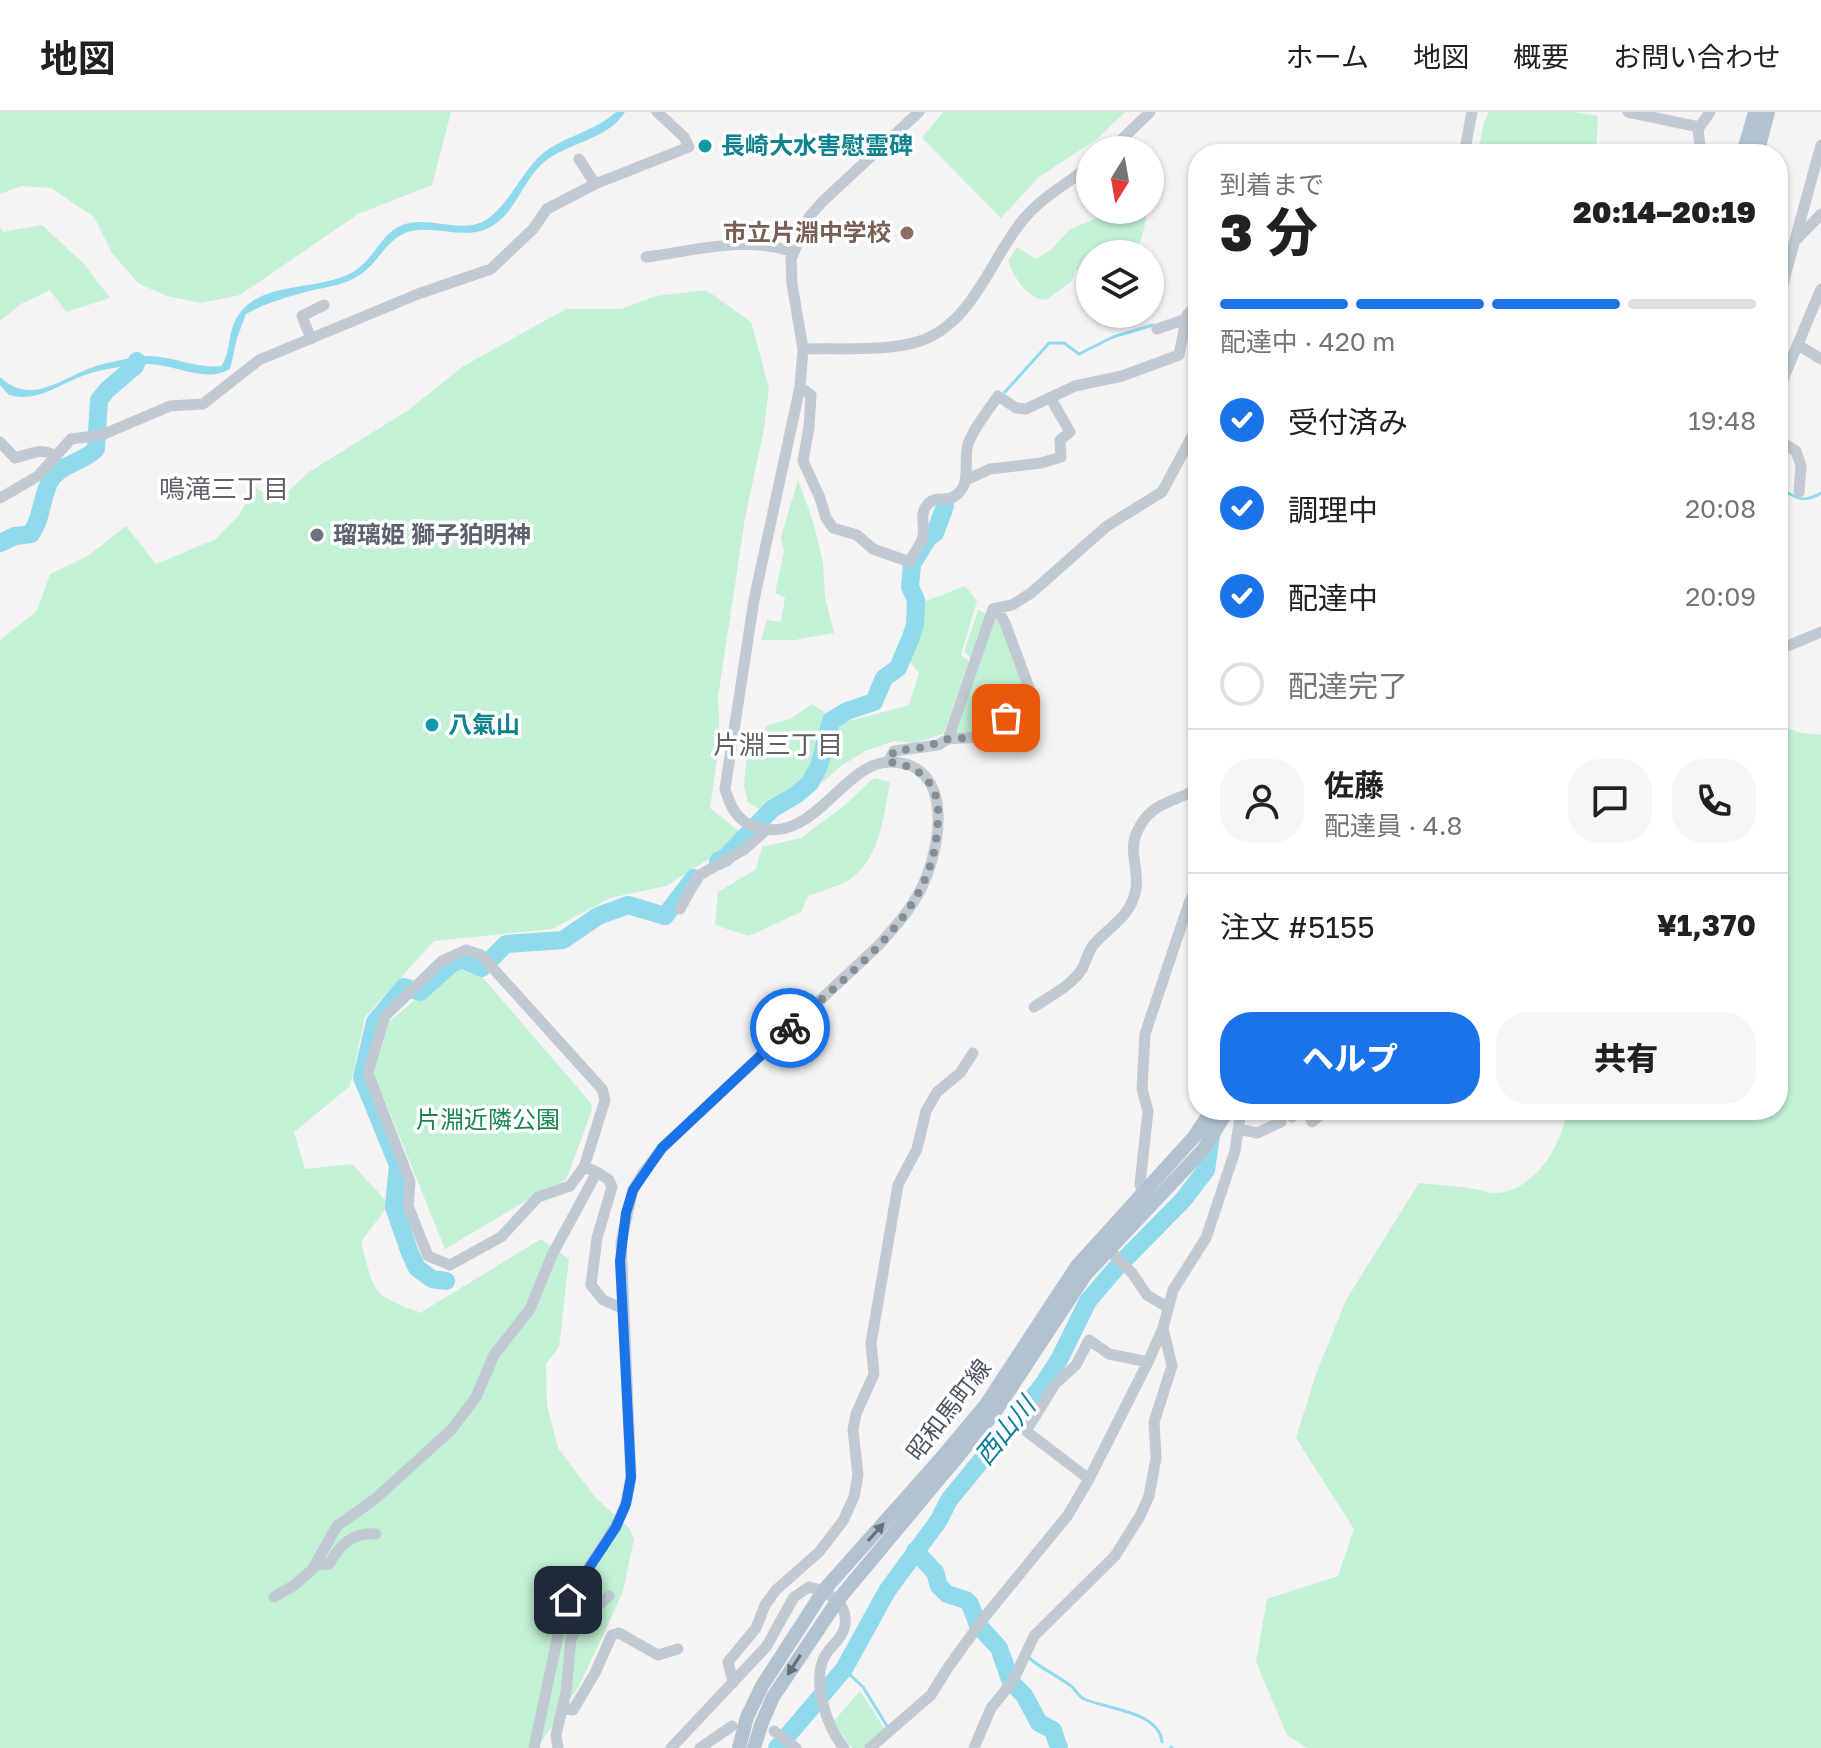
<!DOCTYPE html>
<html lang="ja">
<meta charset="utf-8">
<style>
body{margin:0;font-family:"Golos Text","Noto Sans JP",sans-serif;background:#f6f6f6;color:#202124;height:100vh;display:flex;flex-direction:column;font-size:30px;white-space:nowrap}
*{box-sizing:border-box;margin:0}
p{font-size:26px;color:#757577}
.icon{flex:none;width:44px;height:44px;fill:none;stroke:currentColor;stroke-width:2;stroke-linecap:round;stroke-linejoin:round}
.map{position:relative;flex:1;overflow:hidden}
.side{position:absolute;left:1188px;top:32px;width:600px;height:976px;display:flex;flex-direction:column;background:#fff;border-radius:32px;box-shadow:0 2px 6px #0004}
.side>*{flex:none}
.needle{width:52px;rotate:191deg}
.controls{position:absolute;left:1076px;top:24px;display:grid;gap:16px}
.controls a{display:grid;place-items:center;width:88px;height:88px;border-radius:50%;background:#fff;box-shadow:0 2px 6px #0004;font-size:40px}
.pin{position:absolute;display:grid;place-items:center;width:68px;height:68px;color:#fff;margin:-34px;border-radius:16px;box-shadow:0 4px 12px #0006}
.courier{position:absolute;display:grid;place-items:center;width:80px;height:80px;margin:-40px;border:6px solid #1a73e8;border-radius:50%;background:#fff;color:#222;box-shadow:0 2px 10px #0007}
.headline em{font-style:normal;font-weight:800}
.headline div{display:flex;flex-direction:column-reverse}
.headline{display:flex;align-items:center;justify-content:space-between;height:136px;padding:0 32px}
h1{font-size:52px;font-weight:800;line-height:60px}
.bar{display:grid;grid-template-columns:repeat(4,1fr);gap:12px 8px;align-content:center;height:96px;padding:0 32px}
.bar i{height:10px;border-radius:6px;background:#e0e0e0}
.bar .current{background:#1a73e8}
.bar p{grid-column:span 4}
.line{display:flex;align-items:center;gap:20px;padding:0 32px;border-top:2px solid #e0e0e0}
.line div{flex:1}
.round{display:grid;place-items:center;flex:none;width:84px;height:84px;border-radius:32px;background:#f6f6f6}
ol{padding:0 32px;list-style:none}
li{display:flex;align-items:center;gap:24px;height:88px}
li p{margin-inline-start:auto}
li .icon{padding:8px;border-radius:50%;background:#1a73e8;color:#fff;stroke-width:4}
li:last-child{color:#757577}
li i{width:44px;height:44px;border:4px solid #e0e0e0;border-radius:50%}
.action{display:flex;gap:16px;margin-top:auto;padding:16px 32px}
.action a{flex:1;height:92px;border-radius:32px;background:#1a73e8;color:#fff;font-size:32px;font-weight:800;line-height:92px;text-align:center}
.action a+a{background:#f6f6f6;color:#202124}
header{display:flex;align-items:center;gap:48px;box-sizing:border-box;height:112px;padding:0 40px;background:#fff;border-bottom:2px solid #e0e0e0}
header strong{font-size:38px}
nav{display:flex;gap:44px;margin-inline-start:auto;font-size:28px}
.map>svg:first-child{display:block}
.green{fill:#c3f1d5}
.water{fill:#90daee}
.lines{fill:none;stroke-linecap:round;stroke-linejoin:round}
.stream{stroke:#90daee;stroke-width:3}
.river{stroke:#90daee;stroke-width:18}
.minor{stroke:#c1cad2;stroke-width:11}
.major{stroke:#b3c2d1;stroke-width:14}
.oneway{fill:#64717d}
.done{stroke:#868d94;stroke-width:8;stroke-dasharray:0 14.4}
.route{stroke:#1a73e8;stroke-width:10}
.culture-dot{fill:#0f9aa8;stroke:#fff;stroke-width:3}
.education-dot{fill:#8d6e63;stroke:#fff;stroke-width:3}
.worship-dot{fill:#6b7280;stroke:#fff;stroke-width:3}
.labels{text-anchor:middle;stroke-width:7;stroke-linejoin:round;paint-order:stroke}
.culture-label{font-size:24px;font-weight:bold;fill:#0d838f;stroke:#fff;text-anchor:start}
.education-label{font-size:24px;font-weight:bold;fill:#785e54;stroke:#fff;text-anchor:end}
.worship-label{font-size:24px;font-weight:bold;fill:#5b616d;stroke:#fff;text-anchor:start}
.park-label{font-size:24px;fill:#17864f;stroke:#fff}
.street-label{font-size:24px;fill:#4a5661;stroke:#fff}
.neighbourhood-label{font-size:26px;fill:#5f6368;stroke:#fff}
.water-label{font-size:26px;font-style:italic;fill:#0c7c9b;stroke:#fff}
</style>
<header>
<strong>地図</strong>
<nav><a>ホーム</a><a>地図</a><a>概要</a><a>お問い合わせ</a></nav>
</header>
<div class="map">
<svg width="1821" height="1636" viewBox="0 0 1821 1636">
<rect width="100%" height="100%" fill="#f5f3f3"/>
<!-- green -->
<path class="green" d="M0,0h451l-19,73 -74,29 -118,81 -39,8 -34,-7 -29,-13 -26,-30 -18,-36 -43,-29 -30,-2 -21,8z
M943,0h182l-28,27 -58,38 -38,41 -79,-80z
M1489,0h84l25,4 -2,38h-118l5,-29z
M1107,98h40c-7,49 -11,44 -57,44v12l-14,5 -5,11 -25,18c-20,-1 -31,-22 -38,-39l9,-14 19,12 15,-9 19,-21 38,-15z
M42,113l42,39 26,34 -44,14 -16,-22 -29,14 -21,17v-94l3,5z
M706,178l45,32 18,66 -5,41 -19,89 -27,179 2,42 -10,69 35,28 -79,50 -56,12 -58,31 -118,12 -69,76 -15,69 -56,46 11,37 47,-5 37,40 -28,38c14,51 8,51 59,71l121,-74 28,20 -10,88 -13,17 1,41 11,43 37,49 35,32 4,10 -11,52 -17,38 -27,57 -42,62h-537v-1108l37,-29 13,-37 38,-18 38,-30 30,38 60,-25 23,-24 16,-28 22,15 32,-30 101,-63 52,-42 104,-58h55l35,-13z
M798,368l15,41 10,42 2,34 9,36 -39,7h-34l6,-20 14,2 4,-24 -10,-5 9,-42 -3,-14z
M965,474l12,15 -16,54 8,6 -26,73 -29,9 -20,-2 -29,10 -24,15 -44,38 -17,9 -18,-2 -14,-9 -4,-15 3,-39 21,-23 22,-6 22,-15 30,19 67,-18 10,-32 -13,-16 15,-37v-17z
M978,498l19,8 33,83 -48,33h-28l25,-69 -15,-13z
M1778,613l24,8 19,2v1013h-514l-20,-13 -31,-73 11,-63 71,-23 16,-47 -58,-91 20,-64 30,-74 73,-117c18,2 38,3 56,6 6,1 13,4 19,4 41,-1 68,-48 73,-83h211z
M874,666l16,4c-6,34 -10,77 -41,98 -11,7 -29,11 -41,16l-7,16 -52,24 -34,-11 3,-33 38,-23 6,-22 39,-9 44,-33z
M466,855l12,5 106,123 7,8 1,7 -26,70 -27,13 -94,56 -71,-176 15,-51 62,-53z
M860,1579l26,40 -22,17h-12l-19,-26z"/>
<!-- water -->
<path class="water" d="M616,0h9c-17,27 -53,30 -77,47 -24,17 -30,50 -54,66 -26,17 -55,0 -83,6 -24,6 -31,30 -50,43 -15,11 -35,13 -52,17 -22,6 -43,12 -63,23l-9,24 -7,31c-25,15 -57,-6 -84,-5 -19,1 -44,5 -61,11 -26,9 -47,28 -76,20l-9,-10v-8c34,32 66,-4 103,-13 14,-3 29,-7 43,-8 25,-1 50,13 75,10 13,-15 2,-44 30,-64 29,-20 77,-13 105,-32 21,-14 26,-41 53,-47 24,-5 51,9 73,-1 24,-11 39,-50 60,-68 22,-18 52,-22 74,-42z"/>
<g class="lines">
<!-- stream -->
<path class="stream" d="M1005,280l44,-49h15l15,11 34,-17 40,-12
M1778,374c16,12 26,18 43,7
M999,1536l4,2
M1029,1546c13,11 29,18 42,28 5,4 8,11 13,13 22,10 75,12 78,43
M844,1557l19,18 24,39
M1171,1635l1,1"/>
<!-- river -->
<path class="river" d="M0,431l15,-7 16,-2c12,-17 10,-40 21,-56 10,-14 32,-16 44,-29l3,-49 8,-10 28,-24 2,-5
M718,749l7,-3 47,-49 24,-14 14,-12 9,-17 12,-45 16,-10 27,-9 10,-24 14,-10 13,-31 4,-12 1,-25 -6,-13 2,-23 16,-26 7,-5 10,-27
M446,1169l-14,-2 -15,-11 -7,-15 -16,-46 4,-42 -36,-88 13,-55 29,-35 16,5 31,-28 11,-5 20,9 24,-24 57,-4 35,-24 30,-11 37,11 29,-38
M915,1439l20,21 4,14 8,8 19,6 4,4 8,21 21,23 12,34 13,13 15,28 14,7 6,18
M777,1636l67,-79 43,-78 52,-71 10,-20 93,-114 18,-28 28,-57 29,-34 66,-67 23,-30 6,-41"/>
<!-- minor -->
<path class="minor" d="M1628,0l71,15
M1111,38l39,-38
M1464,42l8,-42
M1701,42l-3,-25 12,-17
M579,47l16,25
M1797,127l24,-25
M646,145c47,-6 101,-22 147,-5
M1778,190l43,-157
M1157,217l29,-10
M311,227l-9,-23 22,-11
M1798,233l23,14
M803,237c36,-1 84,3 117,-8 51,-17 69,-77 99,-116 18,-25 46,-40 71,-59
M800,275l11,8 -2,32 -6,34 17,37 6,20 7,10 24,7 16,14 37,13c4,-8 13,-20 13,-27 2,-12 -4,-19 4,-30 10,-13 24,3 36,-18 6,-11 1,-30 5,-43 6,-17 20,-33 30,-48l18,12 10,1 49,-23 47,-10 57,-21 8,-40 11,-11
M1778,279l43,-102
M1778,328l18,11 5,15 -2,26
M0,330l15,16c17,-4 27,-12 41,-1
M966,368l24,-11 51,-6 20,-6 -1,-17 10,-8 -19,-33
M0,386l38,-22 33,-37 31,-4 68,-29 33,-2 56,-44 159,-66 73,-25 42,-40 14,-20 48,-25 94,-37 -5,-10 -27,-25
M1778,538l43,-18
M948,627l45,-130 19,-4 19,-12 76,-67 55,-34 36,-67
M888,650l6,-11 44,-6 10,-6 35,-2 11,-16 31,-10 10,-7 -30,-81 -8,-15
M680,797l18,-33 47,-27 20,-18
M466,838l15,5 121,134 3,11 -21,67 -14,19 -32,11 -37,40 -51,28 -22,-9 -20,-50 2,-24 -42,-109 17,-57 57,-55z
M1034,895c16,-11 37,-21 48,-38 5,-9 6,-20 14,-27 17,-18 35,-26 40,-53 3,-18 -7,-37 0,-55 14,-34 38,-30 62,-46
M1290,998l2,7
M1316,998l-6,7 2,5 14,-12
M1238,1017l19,4 24,-11
M597,1060l12,8 3,7 -15,51 -6,47 12,15 19,8
M1145,1087l-5,-15 8,-73 -6,-22 3,-55 44,-131 9,-17
M1103,1132l29,29 15,22 20,12
M1089,1367l-63,-48 29,-47 21,-19 13,-25 20,14 39,8
M315,1453l14,-1c11,-19 23,-32 47,-30
M274,1485l19,-11 19,-16 25,-44 38,-27 76,-69 25,-33 18,-42 36,-46 22,-54 45,-83 -13,-5
M589,1502l20,-18
M733,1571l-5,-21 28,-34 9,-23 11,-15 43,-38 24,-31 11,-24 4,-22 -5,-45 3,-16 18,-40 -3,-31 27,-158 19,-36 9,-38 11,-19 23,-19 13,-20
M563,1596l10,2 22,-37 17,-38 7,-2 39,22 20,-6
M774,1619l22,17
M534,1636l29,-136c16,-38 46,-67 61,-104 4,-10 5,-21 7,-31l-10,-235 12,-52 10,-17 19,-25 217,-203c15,-17 30,-33 41,-54 20,-38 38,-128 -30,-129 -48,0 -77,87 -137,64 -17,-6 -23,-21 -28,-37l29,-189 46,-213 3,-38 -11,-65 -1,-25 18,-42 13,-15 97,-90
M558,1636l-2,-13 10,-43 5,-53 7,-14 11,-11 -21,-14
M671,1636l95,-101 28,-50 15,-10c20,4 42,18 35,42 -3,12 -17,19 -21,31 -10,26 4,67 21,88
M700,1636l32,-22
M870,1636l61,-53 16,-26 36,-50 85,-104 21,-36 59,-117 15,-34 10,-38 33,-52 29,-87 6,-41
M974,1636l17,-40 22,-27 21,-45 81,-80 25,-40 9,-20 7,-38 -2,-36 18,-56 -9,-38"/>
<!-- major -->
<path class="major" d="M1743,42l12,-42
M1757,42l11,-42
M739,1636l8,-31 15,-31 62,-96 114,-128 47,-56 92,-140 117,-129 18,-27
M754,1636l7,-23 12,-28 65,-97 157,-188 91,-138 117,-124 25,-40"/>
</g>
<!-- one-way arrows -->
<defs><path id="oneway-solid" d="M-6-.8H1V-3.2L6.5 0L1 3.2V.8H-6Z" transform="scale(2)"/></defs>
<g class="oneway">
<use href="#oneway-solid" transform="translate(876 1420) rotate(-48)"/>
<use href="#oneway-solid" transform="translate(794 1553) rotate(123)"/>
</g>
<g class="lines">
<!-- done -->
<path class="done" d="M790,916c58,-55 141,-111 147,-197 1,-11 2,-20 0,-31 -7,-25 -24,-35 -49,-38l6,-11 31,-4 23,-8 35,-2 11,-16 12,-3"/>
<!-- route -->
<path class="route" d="M568,1488l48,-73 10,-23 5,-27 -11,-216 6,-48 7,-23 29,-42 128,-120"/>
</g>
<!-- markers -->
<g class="culture-dot">
<circle cx="705" cy="34" r="8"/>
<circle cx="432" cy="613" r="8"/>
</g>
<circle class="education-dot" cx="907" cy="121" r="8"/>
<circle class="worship-dot" cx="317" cy="423" r="8"/>
<g class="labels">
<!-- culture labels -->
<g class="culture-label">
<text x="721" y="42">長崎大水害慰霊碑</text>
<text x="448" y="621">八氣山</text>
</g>
<!-- education labels -->
<g class="education-label">
<text x="891" y="129">市立片淵中学校</text>
</g>
<!-- worship labels -->
<g class="worship-label">
<text x="333" y="431">瑠璃姫 獅子狛明神</text>
</g>
<!-- park labels -->
<g class="park-label">
<text x="488" y="1016">片淵近隣公園</text>
</g>
<!-- street labels -->
<g class="street-label">
<text transform="translate(949 1298) rotate(-52)" y="8">昭和馬町線</text>
</g>
<!-- neighbourhood labels -->
<g class="neighbourhood-label">
<text x="224" y="386">鳴滝三丁目</text>
<text x="778" y="642">片淵三丁目</text>
</g>
<!-- water labels -->
<g class="water-label">
<text transform="translate(1005 1319) rotate(-51)" y="9">西山川</text>
</g>
</g>
</svg>
<div class="controls">
<a><svg class="needle" viewBox="-14 -14 28 28"><path d="M0-13l5 13h-10z" fill="#e53935"/><path d="M0 13l5-13h-10z" fill="#757577"/></svg></a>
<a><svg class="icon" aria-label="layers" viewBox="0 0 24 24"><path d="M12 4l9 5-9 5-9-5zM3 14l9 5 9-5"/></svg></a>
</div>
<div class="pin" style="left:1006px;top:606px;background:#ea580c"><svg class="icon" aria-label="bag" viewBox="0 0 24 24"><path d="M5 8h14l-1 12H6zM9 8a3 3 0 0 1 6 0"/></svg></div>
<div class="pin" style="left:568px;top:1488px;background:#1f2937"><svg class="icon" aria-label="home" viewBox="0 0 24 24"><path d="M3 11l9-7 9 7M6 9v11h12V9"/></svg></div>
<div class="courier" style="left:790px;top:916px"><svg class="icon" aria-label="bike" viewBox="0 0 24 24"><circle cx="6" cy="16" r="4"/><circle cx="18" cy="16" r="4"/><path d="M6 16l4-8h5l3 8M10 8l3 8H6M13 5h3"/></svg></div>
<section class="side">
<div class="headline"><div><h1>3 分</h1><p>到着まで</p></div><em>20:14–20:19</em></div>
<div class="bar"><i class="current"></i><i class="current"></i><i class="current"></i><i></i><p>配達中 · 420 m</p></div>
<ol>
<li><svg class="icon" aria-label="check" viewBox="0 0 24 24"><path d="M5 12l5 5 9-10"/></svg>受付済み<p>19:48</p></li>
<li><svg class="icon" aria-label="check" viewBox="0 0 24 24"><path d="M5 12l5 5 9-10"/></svg>調理中<p>20:08</p></li>
<li><svg class="icon" aria-label="check" viewBox="0 0 24 24"><path d="M5 12l5 5 9-10"/></svg>配達中<p>20:09</p></li>
<li><i></i>配達完了</li>
</ol>
<div class="line" style="height:144px"><a class="round"><svg class="icon" aria-label="person" viewBox="0 0 24 24"><circle cx="12" cy="8" r="4"/><path d="M4 21q1-7 8-7t8 7"/></svg></a><div><b>佐藤</b><p>配達員 · 4.8</p></div><a class="round"><svg class="icon" aria-label="chat" viewBox="0 0 24 24"><path d="M4 5h16v11H9l-5 4z"/></svg></a><a class="round"><svg class="icon" aria-label="phone" viewBox="0 0 24 24"><path d="M5 4h4l2 5-3 2q2 4 5 5l2-3 5 2v4C11 20 4 13 5 4z"/></svg></a></div>
<div class="line" style="height:104px"><div>注文 #5155</div><b>¥1,370</b></div>
<div class="action"><a>ヘルプ</a><a>共有</a></div>
</section>
</div>
